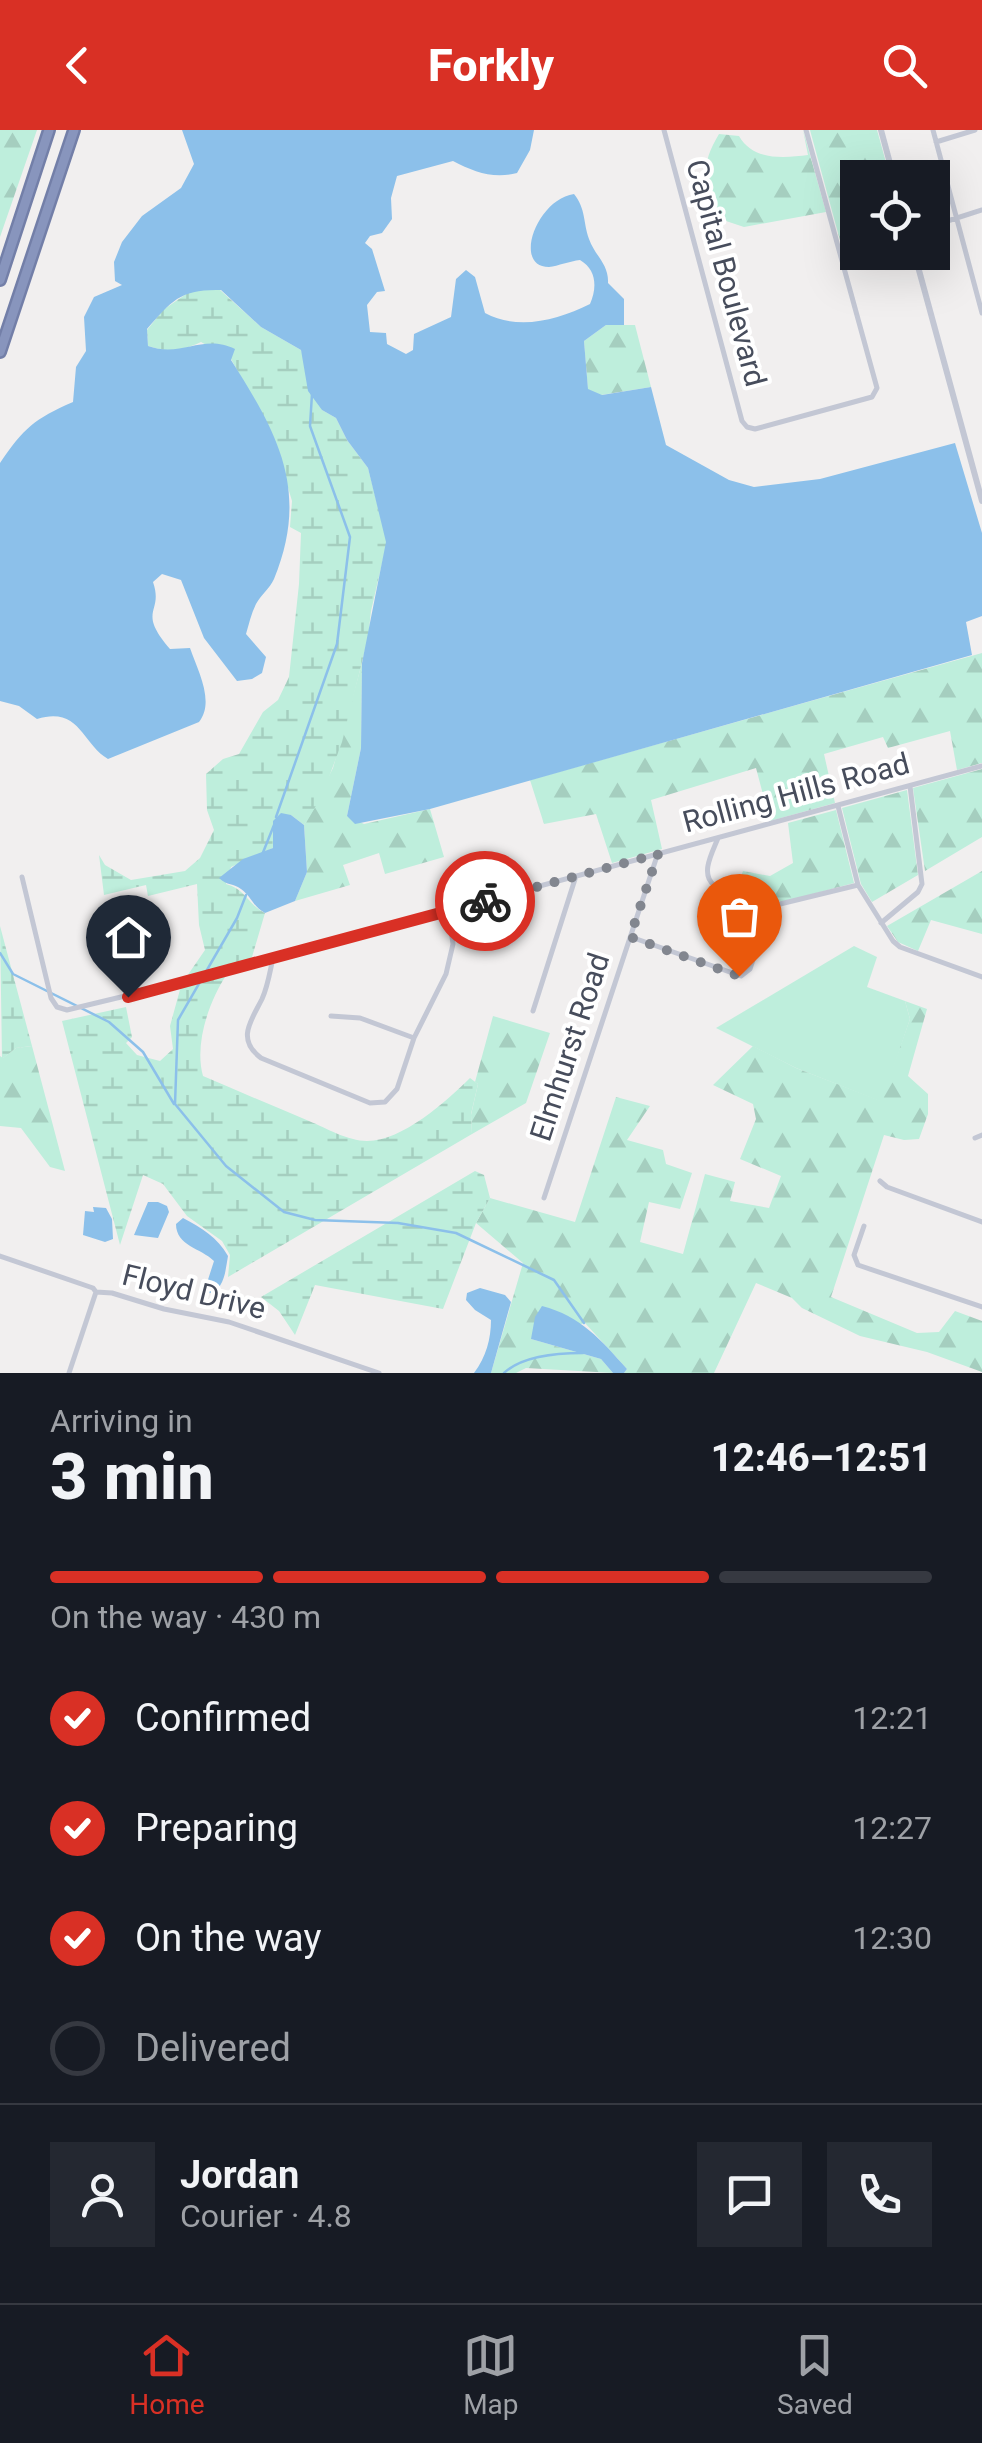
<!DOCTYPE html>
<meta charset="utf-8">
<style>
body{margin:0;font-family:Roboto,sans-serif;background:#242831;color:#f1f3f6;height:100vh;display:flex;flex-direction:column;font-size:38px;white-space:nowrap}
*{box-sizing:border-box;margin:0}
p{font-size:32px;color:#9ea1a6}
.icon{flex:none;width:55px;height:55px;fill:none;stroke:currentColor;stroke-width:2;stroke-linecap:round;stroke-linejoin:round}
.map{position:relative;height:1243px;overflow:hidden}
.details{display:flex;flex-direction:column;background:#171b24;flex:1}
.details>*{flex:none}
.fabs{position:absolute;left:840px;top:30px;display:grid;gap:20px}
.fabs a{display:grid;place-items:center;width:110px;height:110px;border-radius:0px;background:#171b24;box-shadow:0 10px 40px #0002;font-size:50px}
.pin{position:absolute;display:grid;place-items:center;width:85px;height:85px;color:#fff;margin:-102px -42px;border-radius:50% 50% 50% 0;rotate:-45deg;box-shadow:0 0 10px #0007}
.pin .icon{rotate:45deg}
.courier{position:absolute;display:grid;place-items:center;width:100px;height:100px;margin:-50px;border:8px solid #d93025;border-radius:50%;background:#fff;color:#222;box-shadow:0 2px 12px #0007}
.overview em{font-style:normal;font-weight:800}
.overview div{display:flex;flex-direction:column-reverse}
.overview{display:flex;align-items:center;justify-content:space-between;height:170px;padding:0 50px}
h1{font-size:65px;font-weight:800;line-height:75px}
.bar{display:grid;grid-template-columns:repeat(4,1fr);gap:15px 10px;align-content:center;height:120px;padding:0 50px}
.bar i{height:12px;border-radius:8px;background:#363941}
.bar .on{background:#d93025}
.bar p{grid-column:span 4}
.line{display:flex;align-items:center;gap:25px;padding:0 50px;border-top:2px solid #363941}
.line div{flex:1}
.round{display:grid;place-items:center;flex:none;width:105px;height:105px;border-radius:0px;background:#242831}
ol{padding:0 50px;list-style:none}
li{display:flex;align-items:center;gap:30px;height:110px}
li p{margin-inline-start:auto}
li .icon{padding:10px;border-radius:50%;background:#d93025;color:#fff;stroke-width:4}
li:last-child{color:#9ea1a6}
li i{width:55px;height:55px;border:5px solid #363941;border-radius:50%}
header{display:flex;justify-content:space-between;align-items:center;height:130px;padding:0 50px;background:#d93025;color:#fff;font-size:45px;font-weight:800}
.menu{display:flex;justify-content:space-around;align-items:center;height:140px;border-top:2px solid #363941;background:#171b24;font-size:28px;color:#9ea1a6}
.menu a{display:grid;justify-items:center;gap:5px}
.menu .on{color:#d93025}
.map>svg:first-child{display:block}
.green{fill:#beeedc}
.forest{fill:url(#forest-firs)}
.wetland{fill:url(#wetland-marsh)}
.water{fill:#8cc0ea}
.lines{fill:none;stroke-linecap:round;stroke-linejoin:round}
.stream{stroke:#8cc0ea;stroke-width:2.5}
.motorway-casing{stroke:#737fa8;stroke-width:14}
.minor{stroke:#c3c7d4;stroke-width:5}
.tertiary{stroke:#c3c7d4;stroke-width:6}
.motorway{stroke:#8895bd;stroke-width:9}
.done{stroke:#82868f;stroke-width:10;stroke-dasharray:0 18}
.route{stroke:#d93025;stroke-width:12}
.labels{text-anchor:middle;stroke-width:8;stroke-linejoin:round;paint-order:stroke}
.street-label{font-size:30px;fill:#474d5c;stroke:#fff}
</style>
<header><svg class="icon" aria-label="back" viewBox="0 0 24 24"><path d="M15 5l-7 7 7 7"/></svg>Forkly<svg class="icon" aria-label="search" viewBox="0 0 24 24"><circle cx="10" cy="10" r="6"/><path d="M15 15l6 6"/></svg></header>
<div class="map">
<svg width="982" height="1243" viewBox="0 0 982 1243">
<defs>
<pattern id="forest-firs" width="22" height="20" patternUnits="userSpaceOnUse" patternTransform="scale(2.5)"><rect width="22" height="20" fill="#beeedc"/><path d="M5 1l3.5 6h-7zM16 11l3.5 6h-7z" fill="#a5cebf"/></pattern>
<pattern id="wetland-marsh" width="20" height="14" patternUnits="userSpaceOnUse" patternTransform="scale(2.5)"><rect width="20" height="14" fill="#beeedc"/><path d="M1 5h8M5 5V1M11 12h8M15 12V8" fill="none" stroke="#a5cebf"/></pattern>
</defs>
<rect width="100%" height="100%" fill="#f1efef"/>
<!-- green -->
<path class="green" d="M854,816l23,11 -10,30 38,14 5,18 -28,83 -86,-34 -80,-40z"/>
<!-- forest -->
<path class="forest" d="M0,0h37l-37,107z
M803,0l23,82 -82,15 -24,-8c-15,-37 -22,-50 -1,-85l20,2c14,25 45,22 69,19z
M810,0h67l13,47 -32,1v74l15,1 -29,2z
M606,195h29l16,62 -50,8 -13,-5 -4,-49z
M982,523v110l-25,7 -7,-39 -62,17 -5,-11 -59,17 11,49 -65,18 -14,-53 -105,32 11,49 -50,14 -16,-49 -52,10 -14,-44z
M362,533l-1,85 -14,68 17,8 66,-15 14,48 -59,17 -6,-21 -36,12 7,20 -55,16 12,-29 -3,-47 29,-57z
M982,639v68l-57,34 -12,-83z
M907,660l11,85 -46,27 -11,-18 -19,-76z
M836,680l18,73 -71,19 -47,-12 7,-19 27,5 23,-13 -5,-40z
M982,741v63l-51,-14 -13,31 -20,-9 -11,-16z
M905,871l22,8 -19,67 20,18v20l-9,25 -15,1 -20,-5 -53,162 86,36 22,-1 16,-21 27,10v51l-55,-20 -67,-16 -58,-28 -10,-10 -36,-15 -42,90h-90l3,-4 -42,-46 -54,16 70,20 12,14 -87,-5 -10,5h-25l32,-110 -47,-40 14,-25 85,24 41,-125 34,9 -23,34 36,10 3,14 26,9 -12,36 -31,-7 -9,40 43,12 22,-80 30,8 -5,19 39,7 12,-32 -41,-17 16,-40 -3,-15 -40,-19 40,-39 43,22 85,33 29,-82z
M493,886l57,17 -24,70 -54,31 -1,-19 7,-31 -3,-2z
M32,916l33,125 -15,-4 -29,-39 -21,-2v-70l3,2 13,-10z"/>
<!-- wetland -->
<path class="wetland" d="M192,160h28l41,37 40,23 21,60 14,8 11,22 21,28 19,74 -16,69 -3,27 -26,104 -20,54 -18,29 -13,-10 -18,18v15l-42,19 -5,17c21,6 21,20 39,29l-13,44 -11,6 -56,16 20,-29 -6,-25 -2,-41 -49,12 -2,-11 -42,10 -5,-40 6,10 26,15 54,-9 15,-13 14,-28 -7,-20 -1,-36 17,-15 16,-5 24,-42 15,-12 11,-23 10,-93 2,-51 -11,-6 2,-26 -20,-67 -41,-75 -30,-17c-20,9 -32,11 -53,4l-1,-16 16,-20z
M0,796l32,120 -16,2 -14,11z
M227,844c-18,27 -33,70 -24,102 35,15 70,30 106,45 17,7 39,20 58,20 35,0 80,-40 103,-63l8,6 -7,30 1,20 -244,143 2,-22 -8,-14 -35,-25 -24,-32 -20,-9 -23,70 -58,-224 64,-14 6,30 -6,6 11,12 23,6 13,-12 -3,-23 11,-40z
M475,1041l9,4 6,23 -14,25 -33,86 -128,-24 -20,50 -16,-24 -18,-14z"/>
<!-- water -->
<path class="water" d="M182,0h352l-4,20 -13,23c-24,6 -43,-1 -64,-12l-56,15 -6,22 1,21 -10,14 -12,3 -5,7 7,6 13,42 -8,1 -10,13 3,27 16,1 1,11 19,10 7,-4 1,-16 37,-17 5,-38 10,-9 9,7 10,36c34,18 72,7 105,-9 7,-16 7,-34 -10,-44 -10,1 -22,6 -31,7 -37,0 -12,-68 25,-73 12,15 9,28 15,45 6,17 20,25 19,44l16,16v26h-18l-22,16 4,48 14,6 49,-8 15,58 63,35 25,7 66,-8 135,-36 27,90v83l-16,6 6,33 -542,154 -75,15 -8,-8 14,-68 1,-85 24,-121 -18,-74 -21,-28 -11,-22 -14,-8 -14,-19 -7,-41 -40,-23 -40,-37c-40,-1 -49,10 -74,39l1,17c34,12 55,-13 87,3l-4,11c47,74 79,131 43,219 -4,9 -13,16 -18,25 -5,10 -7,20 -10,30l20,23 -4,16 -10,6 -15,2 -33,-43 -23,-58 -19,-6 -9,8c11,32 -17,27 17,67l20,-1c8,23 25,54 9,74l-91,37c-26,-15 -28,-53 -71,-40l-18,-13 -19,-5v-238c24,-35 34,-44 73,-61l3,-35 10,-16 -2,-34 10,-20 28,-12 -7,-4 -1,-19 8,-20 20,-26 39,-28 13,-24z
M281,683l10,2 13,10 3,47 -12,29 -30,12c-12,-6 -13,-16 -24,-24 -7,-6 -14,-3 -22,-11l24,-19 30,-11v-27z
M148,1072h10l9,4 2,6 -11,26 -24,-3z
M93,1077l13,1 6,11 1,20 -8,3 -22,-7 2,-24 9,1z
M183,1088c19,10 34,19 45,38 -3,16 -3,34 -21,38l-2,-5 9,-28c-13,-13 -38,-15 -38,-37z
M480,1158l25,7 6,7 -20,71h-17c12,-16 17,-34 17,-53l-16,-10 -9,-10 1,-7z
M542,1176c39,10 59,34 85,63l-3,4h-11l-12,-14 -70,-20 4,-22z"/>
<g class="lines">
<!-- stream -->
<path class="stream" d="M276,687l61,-173 13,-107 -40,-111 2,-32
M262,725l12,-30
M246,765l-9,23 -59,102 -3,84 51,62 58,46 31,8 83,3 58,10 98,47 30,43
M0,823l13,21 96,48 34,30 31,52
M504,1243c18,-17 55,-20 79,-20"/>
<defs>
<path id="motorway" d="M0,150l49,-150
M0,222l74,-222"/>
</defs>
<!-- motorway casing -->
<use href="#motorway" class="motorway-casing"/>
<!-- minor -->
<path class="minor" d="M664,0l78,291 5,6 8,2 117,-32 5,-9 -71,-258
M933,0l49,183
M936,12l39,-12
M932,96l50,-16
M838,676l20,79 35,56 7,6 82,30
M718,708c-6,15 -18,36 -4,47l62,20 82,-20
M22,747l29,121 6,9 10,3 137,-33 778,-211
M881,793l37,-31 4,-8 -12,-98
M631,807l110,39 9,-7 21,-65
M273,828c-3,13 -5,28 -11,41 -11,22 -26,40 -1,59l109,45 15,-1 12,-13 17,-51 32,-64 7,-30 -5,-33
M533,881l43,-135
M331,886l29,2 54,20
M975,1008l7,-3
M880,1051l7,6 95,35
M544,1068l114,-345
M864,1096l-10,29 4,10 124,42
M0,1126l93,32 3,4 16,1 52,16 65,13 150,51
M69,1243l27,-81"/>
<!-- tertiary -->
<path class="tertiary" d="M881,0l13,48
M914,122l68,249"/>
<!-- motorway -->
<use href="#motorway" class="motorway"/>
</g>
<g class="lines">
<!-- done -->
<path class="done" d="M485,771l173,-47 -28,83 109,39"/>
<!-- route -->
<path class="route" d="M128,867l357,-96"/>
</g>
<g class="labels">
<!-- street labels -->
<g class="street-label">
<text transform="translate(726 143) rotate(75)" y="10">Capital Boulevard</text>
<text transform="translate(796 663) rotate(-15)" y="10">Rolling Hills Road</text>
<text transform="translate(570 917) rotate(-72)" y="10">Elmhurst Road</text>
<text transform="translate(194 1162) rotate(14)" y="10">Floyd Drive</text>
</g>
</g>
</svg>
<div class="fabs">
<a><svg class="icon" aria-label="locate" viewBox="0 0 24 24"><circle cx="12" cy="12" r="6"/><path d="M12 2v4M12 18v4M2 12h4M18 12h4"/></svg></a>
</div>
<div class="pin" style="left:739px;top:846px;background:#ea580c"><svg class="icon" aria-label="bag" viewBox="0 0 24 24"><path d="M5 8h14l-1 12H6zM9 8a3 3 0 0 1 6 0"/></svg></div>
<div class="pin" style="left:128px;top:867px;background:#1f2937"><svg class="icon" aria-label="home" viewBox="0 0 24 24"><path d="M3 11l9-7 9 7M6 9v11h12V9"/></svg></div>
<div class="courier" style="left:485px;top:771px"><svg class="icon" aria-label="bike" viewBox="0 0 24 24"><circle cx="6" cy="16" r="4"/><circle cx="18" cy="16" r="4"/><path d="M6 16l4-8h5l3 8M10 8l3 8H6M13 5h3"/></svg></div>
</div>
<section class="details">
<div class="overview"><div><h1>3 min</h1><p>Arriving in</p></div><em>12:46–12:51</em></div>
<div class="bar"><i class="on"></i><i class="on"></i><i class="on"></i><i></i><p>On the way · 430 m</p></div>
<ol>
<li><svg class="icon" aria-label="check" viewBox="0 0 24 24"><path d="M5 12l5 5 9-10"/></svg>Confirmed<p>12:21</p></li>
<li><svg class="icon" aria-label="check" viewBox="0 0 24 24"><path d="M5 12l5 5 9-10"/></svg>Preparing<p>12:27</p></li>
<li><svg class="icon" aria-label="check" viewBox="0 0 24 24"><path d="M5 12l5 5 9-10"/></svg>On the way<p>12:30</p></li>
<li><i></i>Delivered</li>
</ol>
<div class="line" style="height:180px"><a class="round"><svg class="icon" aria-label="person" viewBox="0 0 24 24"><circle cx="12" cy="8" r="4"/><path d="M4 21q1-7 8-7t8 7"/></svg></a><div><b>Jordan</b><p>Courier · 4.8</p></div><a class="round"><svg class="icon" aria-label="chat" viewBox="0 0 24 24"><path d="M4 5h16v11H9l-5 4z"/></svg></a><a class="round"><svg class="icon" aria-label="phone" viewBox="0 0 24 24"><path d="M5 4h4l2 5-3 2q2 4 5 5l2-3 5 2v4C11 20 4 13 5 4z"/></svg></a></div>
</section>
<nav class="menu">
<a class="on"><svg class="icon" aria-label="home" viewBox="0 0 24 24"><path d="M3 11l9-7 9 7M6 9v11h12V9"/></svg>Home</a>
<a><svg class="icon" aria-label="map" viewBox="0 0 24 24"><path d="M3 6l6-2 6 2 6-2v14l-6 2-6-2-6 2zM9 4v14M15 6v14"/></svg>Map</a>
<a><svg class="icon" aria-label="saved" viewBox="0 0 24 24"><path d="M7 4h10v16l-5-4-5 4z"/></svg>Saved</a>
</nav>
